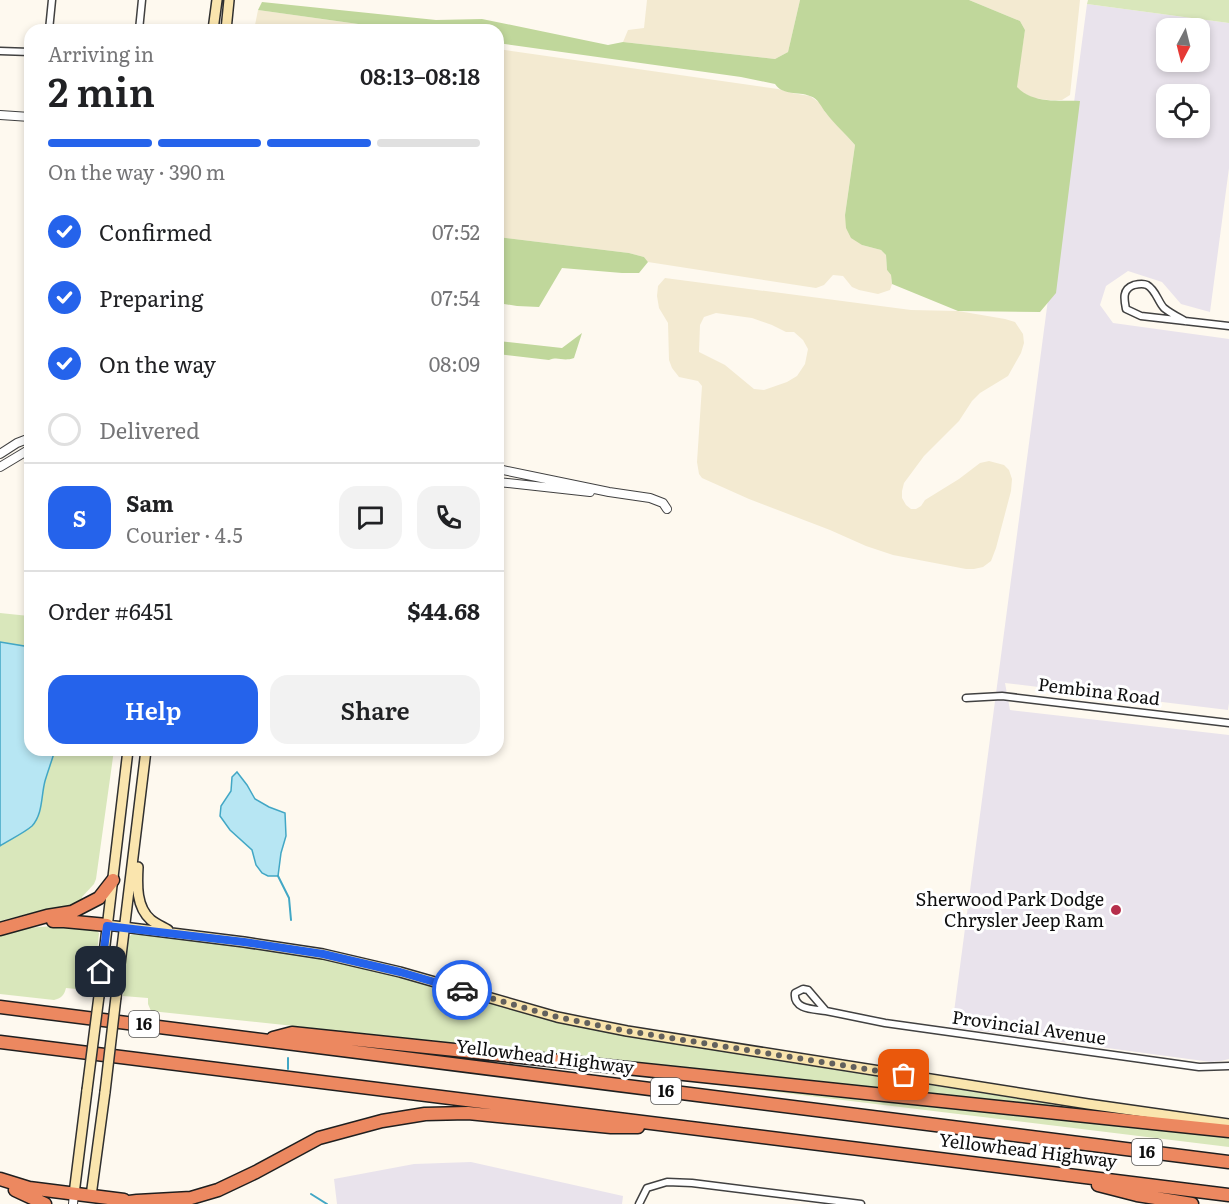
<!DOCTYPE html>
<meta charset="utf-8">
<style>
body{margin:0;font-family:Literata,serif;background:#f2f2f2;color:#202124;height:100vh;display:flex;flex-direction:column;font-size:22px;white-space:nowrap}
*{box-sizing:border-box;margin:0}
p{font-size:20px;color:#757577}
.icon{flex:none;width:33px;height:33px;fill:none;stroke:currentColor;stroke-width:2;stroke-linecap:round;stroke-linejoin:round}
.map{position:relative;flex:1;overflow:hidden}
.drawer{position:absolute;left:24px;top:24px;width:480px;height:732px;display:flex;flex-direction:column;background:#fff;border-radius:18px;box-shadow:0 3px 9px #0003}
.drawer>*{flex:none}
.needle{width:39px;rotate:187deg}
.fabs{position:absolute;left:1156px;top:18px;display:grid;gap:12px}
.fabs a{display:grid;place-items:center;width:54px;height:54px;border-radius:12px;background:#fff;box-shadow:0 3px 9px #0003;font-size:30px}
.pin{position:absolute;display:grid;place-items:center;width:51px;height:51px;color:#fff;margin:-26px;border-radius:12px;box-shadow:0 3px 9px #0006}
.courier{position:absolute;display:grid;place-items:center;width:60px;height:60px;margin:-30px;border:4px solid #2563eb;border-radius:50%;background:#fff;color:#222;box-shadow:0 2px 8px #0007}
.overview em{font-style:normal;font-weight:600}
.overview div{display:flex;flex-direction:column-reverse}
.overview{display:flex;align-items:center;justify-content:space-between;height:102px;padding:0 24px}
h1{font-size:39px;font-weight:600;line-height:45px}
.bar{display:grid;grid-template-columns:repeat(4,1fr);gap:9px 6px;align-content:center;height:72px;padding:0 24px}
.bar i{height:8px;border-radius:4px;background:#e0e0e0}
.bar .on{background:#2563eb}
.bar p{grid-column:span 4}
.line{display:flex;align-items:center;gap:15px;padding:0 24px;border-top:2px solid #e0e0e0}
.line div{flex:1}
.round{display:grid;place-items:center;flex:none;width:63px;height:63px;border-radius:18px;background:#f2f2f2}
ol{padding:0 24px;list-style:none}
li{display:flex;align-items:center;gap:18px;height:66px}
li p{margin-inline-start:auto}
li .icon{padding:6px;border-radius:50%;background:#2563eb;color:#fff;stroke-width:4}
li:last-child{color:#757577}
li i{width:33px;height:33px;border:3px solid #e0e0e0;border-radius:50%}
.button{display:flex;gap:12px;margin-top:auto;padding:12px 24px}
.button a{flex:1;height:69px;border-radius:18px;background:#2563eb;color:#fff;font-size:24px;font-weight:600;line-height:69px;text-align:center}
.button a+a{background:#f2f2f2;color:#202124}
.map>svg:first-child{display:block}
.industrial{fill:#e9e3ec;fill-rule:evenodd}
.farmland{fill:#f3ead1;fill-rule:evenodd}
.green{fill:#d9e7bb}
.forest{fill:#c0d79b}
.water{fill:#b7e6f3;stroke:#42a7c5;stroke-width:1.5}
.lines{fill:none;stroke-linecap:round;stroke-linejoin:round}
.stream{stroke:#42a7c5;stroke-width:2}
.minor-casing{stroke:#414141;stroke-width:9}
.tertiary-casing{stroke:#414141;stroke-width:10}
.secondary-casing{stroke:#303030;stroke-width:12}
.motorway-casing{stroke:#1f1f1f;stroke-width:15}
.minor{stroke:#fff;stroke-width:6}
.tertiary{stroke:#fff;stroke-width:8}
.secondary{stroke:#fae5ae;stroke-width:9}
.motorway{stroke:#ec8860;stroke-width:12}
.secondary-bridge-casing{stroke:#303030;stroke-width:12;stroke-linecap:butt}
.secondary-bridge{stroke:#fae5ae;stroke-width:9}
.done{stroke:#62605d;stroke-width:6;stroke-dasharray:0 10.8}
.route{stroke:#2563eb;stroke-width:8}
.poi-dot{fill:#b62e4b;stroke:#fff;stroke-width:2}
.labels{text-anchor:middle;stroke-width:6;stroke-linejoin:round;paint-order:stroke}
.shield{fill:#fff;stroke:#565656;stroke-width:1.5}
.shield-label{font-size:16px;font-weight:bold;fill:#0e0e0e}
.street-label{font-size:18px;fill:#0e0e0e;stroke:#fff}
.poi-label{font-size:18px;fill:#0e0e0e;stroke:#fff;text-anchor:end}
</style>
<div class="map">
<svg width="1229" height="1204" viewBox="0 0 1229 1204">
<rect width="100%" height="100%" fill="#fef9ef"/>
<!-- industrial -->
<path class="industrial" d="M1087,4l142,19v145l-19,144 -29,-8 -19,-22 -34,-11 -22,15 -6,19 13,18 116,16v364l-1,7 -223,-27 5,27 219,25v324l-8,2 -10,1 -259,-35zM1167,28h33v34h-33zM1167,94h33v34h-33z
M471,1162l152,34 -1,8h-285l-3,-25 80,-15z"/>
<!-- farmland -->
<path class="farmland" d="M647,0h153l-12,52 -13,7 -152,-17 5,-12 16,-2z
M969,0h111l-10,95 -8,5h-14l-14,-2 -11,-5 -7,-6 9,-57 -5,-9z
M258,10l143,20h-147z
M498,49l280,40 14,4 18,3 10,7 5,9 30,33 -10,70 17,30 19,5 5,5 1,15 4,5 1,9 -2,6 -12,4 -19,-4 -7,-3 -9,-11 -10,-1 -9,10 -8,3 -168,-26 -4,-5 -15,-4 -131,-16z
M665,278l246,32 47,1 47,8 10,3 8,12 1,9 -3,10 -13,23 -28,17 -8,8 -13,20 -35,35 -20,27 -2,8v7l4,7 5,4h5l5,-3 4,-6 34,-21 21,-16 9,-2 15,4 5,5 3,9 -1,12 -15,57 -5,13 -8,6 -9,2h-8l-73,-14 -27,-9 -36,-16 -81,-31 -47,-21 -3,-4 -2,-12 5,-76 -4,-5 -19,-4 -7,-9 -3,-8 -1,-37 -9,-15 -2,-12 1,-10zM716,313l36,5 20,7 14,7h8l9,8 5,9 -3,15 -8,12 -10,6 -23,8 -10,-1 -29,-24 -26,-13 1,-27 4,-8z"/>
<!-- green -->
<path class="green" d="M1088,0h141v23l-142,-19z
M0,613l29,3 1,-2v136h84l-18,129 -2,5 -12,13 2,5 -23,8 -25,2 -36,9z
M69,925l27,5 3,3 -5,51 -3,-1 -4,7 -21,-2c-2,8 -5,10 -12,12l-54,-6v-58l26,-8z
M140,934l173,22 128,32 115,32 99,21 434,69 -938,-99 -3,-7v-6l-25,-2 5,-58 3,-3z
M670,1077l559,56v14l-559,-68z"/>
<!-- forest -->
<path class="forest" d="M800,0h169l51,21 5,9 -8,57c16,17 42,13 63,14l-24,192 -16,19 -82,-1 -66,-27 -1,-9 -4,-5 -1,-15 -5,-5 -19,-5 -11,-7 -5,-10 -1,-13 10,-70c-9,-11 -21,-21 -29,-32 -5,-6 -7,-14 -16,-17 -12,-5 -27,0 -35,-12l-34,-7 -243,-34v-13h-97l-143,-20 4,-8 174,18 46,-1 126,26 15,-3 152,17 13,-7z
M498,237l131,16 15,4 4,5 -9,11h-17l-60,-5 -23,39 -22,-1 -19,-3z
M582,333l-8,25c-12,4 -15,-2 -25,2l-51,-6v-13l64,7z"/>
<!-- water -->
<path class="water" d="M0,642l30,5v103h25c-3,10 -7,21 -10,31 -4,15 -2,33 -13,45 -8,7 -23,14 -32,20z
M237,772l10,13 8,14 14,8 16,6 1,23 -5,17 -3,23h-10l-6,-3 -6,-8 -4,-15 -22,-20 -10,-14 1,-10 10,-15 1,-14z"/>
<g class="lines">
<!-- stream -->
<path class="stream" d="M278,876l11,22 2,22
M288,1058v11
M311,1194l16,10"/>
<defs>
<path id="minor" d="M49,30l3,-30
M139,30l3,-30
M0,51l30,1
M1185,321c-7,-4 -15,-8 -21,-13 -6,-6 -8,-18 -17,-23 -4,-2 -9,-1 -13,0 -12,4 -10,14 -8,24l15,7 88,10
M966,698l36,-2 227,27
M803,989l5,1 18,21c-12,-2 -33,-1 -31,-18z
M826,1011l59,12 314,44 30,-1
M639,1204l8,-16 20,-6 25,1 169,21"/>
<path id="tertiary" d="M0,115l30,2
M0,454l17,-11 13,-5
M0,467l30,-18
M498,469l111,23 41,6 13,5 4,6
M498,482l92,10
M73,1204l1,-10"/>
<path id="secondary" d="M213,30l4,-30
M226,30l3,-30
M138,867c-1,18 -2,40 13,53 5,4 12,7 17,10
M107,925l137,17 79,12 77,18 157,45 70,14 461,73 141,20
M99,996l29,-246
M116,997l30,-247
M74,1194l13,-104
M91,1196l14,-104"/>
<path id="motorway" d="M53,921h11l43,4
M0,929l47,-13 25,-4 27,-14 14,-18
M0,1007l1229,155
M273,1038l19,-5 937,98
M0,1042l1229,153
M0,1179l29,9 95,12
M1098,1185l39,10 55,9
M15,1190l30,14
M113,1204l24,-3 54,-3 27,-8 38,-18 63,-34 63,-17 43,-7 43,-1 143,14h27"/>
</defs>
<!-- minor casing -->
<use href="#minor" class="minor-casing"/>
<!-- tertiary casing -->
<use href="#tertiary" class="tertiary-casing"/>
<!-- secondary casing -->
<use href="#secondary" class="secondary-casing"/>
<!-- motorway casing -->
<use href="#motorway" class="motorway-casing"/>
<!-- minor -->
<use href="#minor" class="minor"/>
<!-- tertiary -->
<use href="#tertiary" class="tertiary"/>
<!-- secondary -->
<use href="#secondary" class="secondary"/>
<!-- motorway -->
<use href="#motorway" class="motorway"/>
<defs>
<path id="secondary-bridge" d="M87,1090l12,-94
M105,1092l11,-95"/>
</defs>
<!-- secondary-bridge casing -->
<use href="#secondary-bridge" class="secondary-bridge-casing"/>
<!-- secondary-bridge -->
<use href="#secondary-bridge" class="secondary-bridge"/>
</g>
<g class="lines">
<!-- done -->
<path class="done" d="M462,990l95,27 70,14 277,44"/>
<!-- route -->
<path class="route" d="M101,972l6,-46 137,16 79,12 77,18 62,18"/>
</g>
<!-- markers -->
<circle class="poi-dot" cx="1116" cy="910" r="6"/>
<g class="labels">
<!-- shield labels -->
<g class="shield">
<rect x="129" y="1011" width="30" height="26" rx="4.5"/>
<rect x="651" y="1078" width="30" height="26" rx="4.5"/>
<rect x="1132" y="1139" width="30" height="26" rx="4.5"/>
</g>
<g class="shield-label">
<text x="144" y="1030">16</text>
<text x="666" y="1097">16</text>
<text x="1147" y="1158">16</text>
</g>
<!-- street labels -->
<g class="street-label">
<text transform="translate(1099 692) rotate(7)" y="6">Pembina Road</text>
<text transform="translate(1029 1028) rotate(8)" y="6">Provincial Avenue</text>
<text transform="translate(545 1057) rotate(7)" y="6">Yellowhead Highway</text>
<text transform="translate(1028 1151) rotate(7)" y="6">Yellowhead Highway</text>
</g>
<!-- poi labels -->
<g class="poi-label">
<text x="1104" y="906">Sherwood Park Dodge<tspan x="1104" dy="21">Chrysler Jeep Ram</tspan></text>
</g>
</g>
</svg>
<div class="fabs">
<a><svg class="needle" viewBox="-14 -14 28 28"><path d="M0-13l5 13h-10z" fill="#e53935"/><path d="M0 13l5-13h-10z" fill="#757577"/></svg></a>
<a><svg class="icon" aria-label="locate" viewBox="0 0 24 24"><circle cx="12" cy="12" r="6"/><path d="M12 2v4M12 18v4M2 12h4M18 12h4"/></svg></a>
</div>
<div class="pin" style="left:904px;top:1075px;background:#ea580c"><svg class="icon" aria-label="bag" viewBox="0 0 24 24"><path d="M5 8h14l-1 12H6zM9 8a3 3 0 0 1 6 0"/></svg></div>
<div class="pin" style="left:101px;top:972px;background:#1f2937"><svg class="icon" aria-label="home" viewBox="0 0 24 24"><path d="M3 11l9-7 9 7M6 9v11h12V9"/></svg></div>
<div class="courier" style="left:462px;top:990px"><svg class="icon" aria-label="car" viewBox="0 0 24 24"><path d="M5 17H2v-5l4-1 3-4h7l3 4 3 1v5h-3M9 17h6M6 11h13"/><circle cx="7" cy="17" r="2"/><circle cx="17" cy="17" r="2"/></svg></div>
<section class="drawer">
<div class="overview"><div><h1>2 min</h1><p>Arriving in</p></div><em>08:13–08:18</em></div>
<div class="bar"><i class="on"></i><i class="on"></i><i class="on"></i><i></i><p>On the way · 390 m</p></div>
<ol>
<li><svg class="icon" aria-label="check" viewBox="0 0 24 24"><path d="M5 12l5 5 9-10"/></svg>Confirmed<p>07:52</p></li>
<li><svg class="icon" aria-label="check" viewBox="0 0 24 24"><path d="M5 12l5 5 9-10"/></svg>Preparing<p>07:54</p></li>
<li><svg class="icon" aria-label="check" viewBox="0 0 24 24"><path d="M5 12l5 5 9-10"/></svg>On the way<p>08:09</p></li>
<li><i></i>Delivered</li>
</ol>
<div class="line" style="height:108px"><b class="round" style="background:#2563eb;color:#fff">S</b><div><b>Sam</b><p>Courier · 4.5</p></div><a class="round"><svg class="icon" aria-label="chat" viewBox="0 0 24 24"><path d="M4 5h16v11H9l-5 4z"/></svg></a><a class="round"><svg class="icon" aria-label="phone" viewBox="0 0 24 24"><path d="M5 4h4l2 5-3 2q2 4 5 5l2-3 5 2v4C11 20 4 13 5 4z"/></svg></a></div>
<div class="line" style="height:78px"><div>Order #6451</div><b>$44.68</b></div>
<div class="button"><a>Help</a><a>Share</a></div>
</section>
</div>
